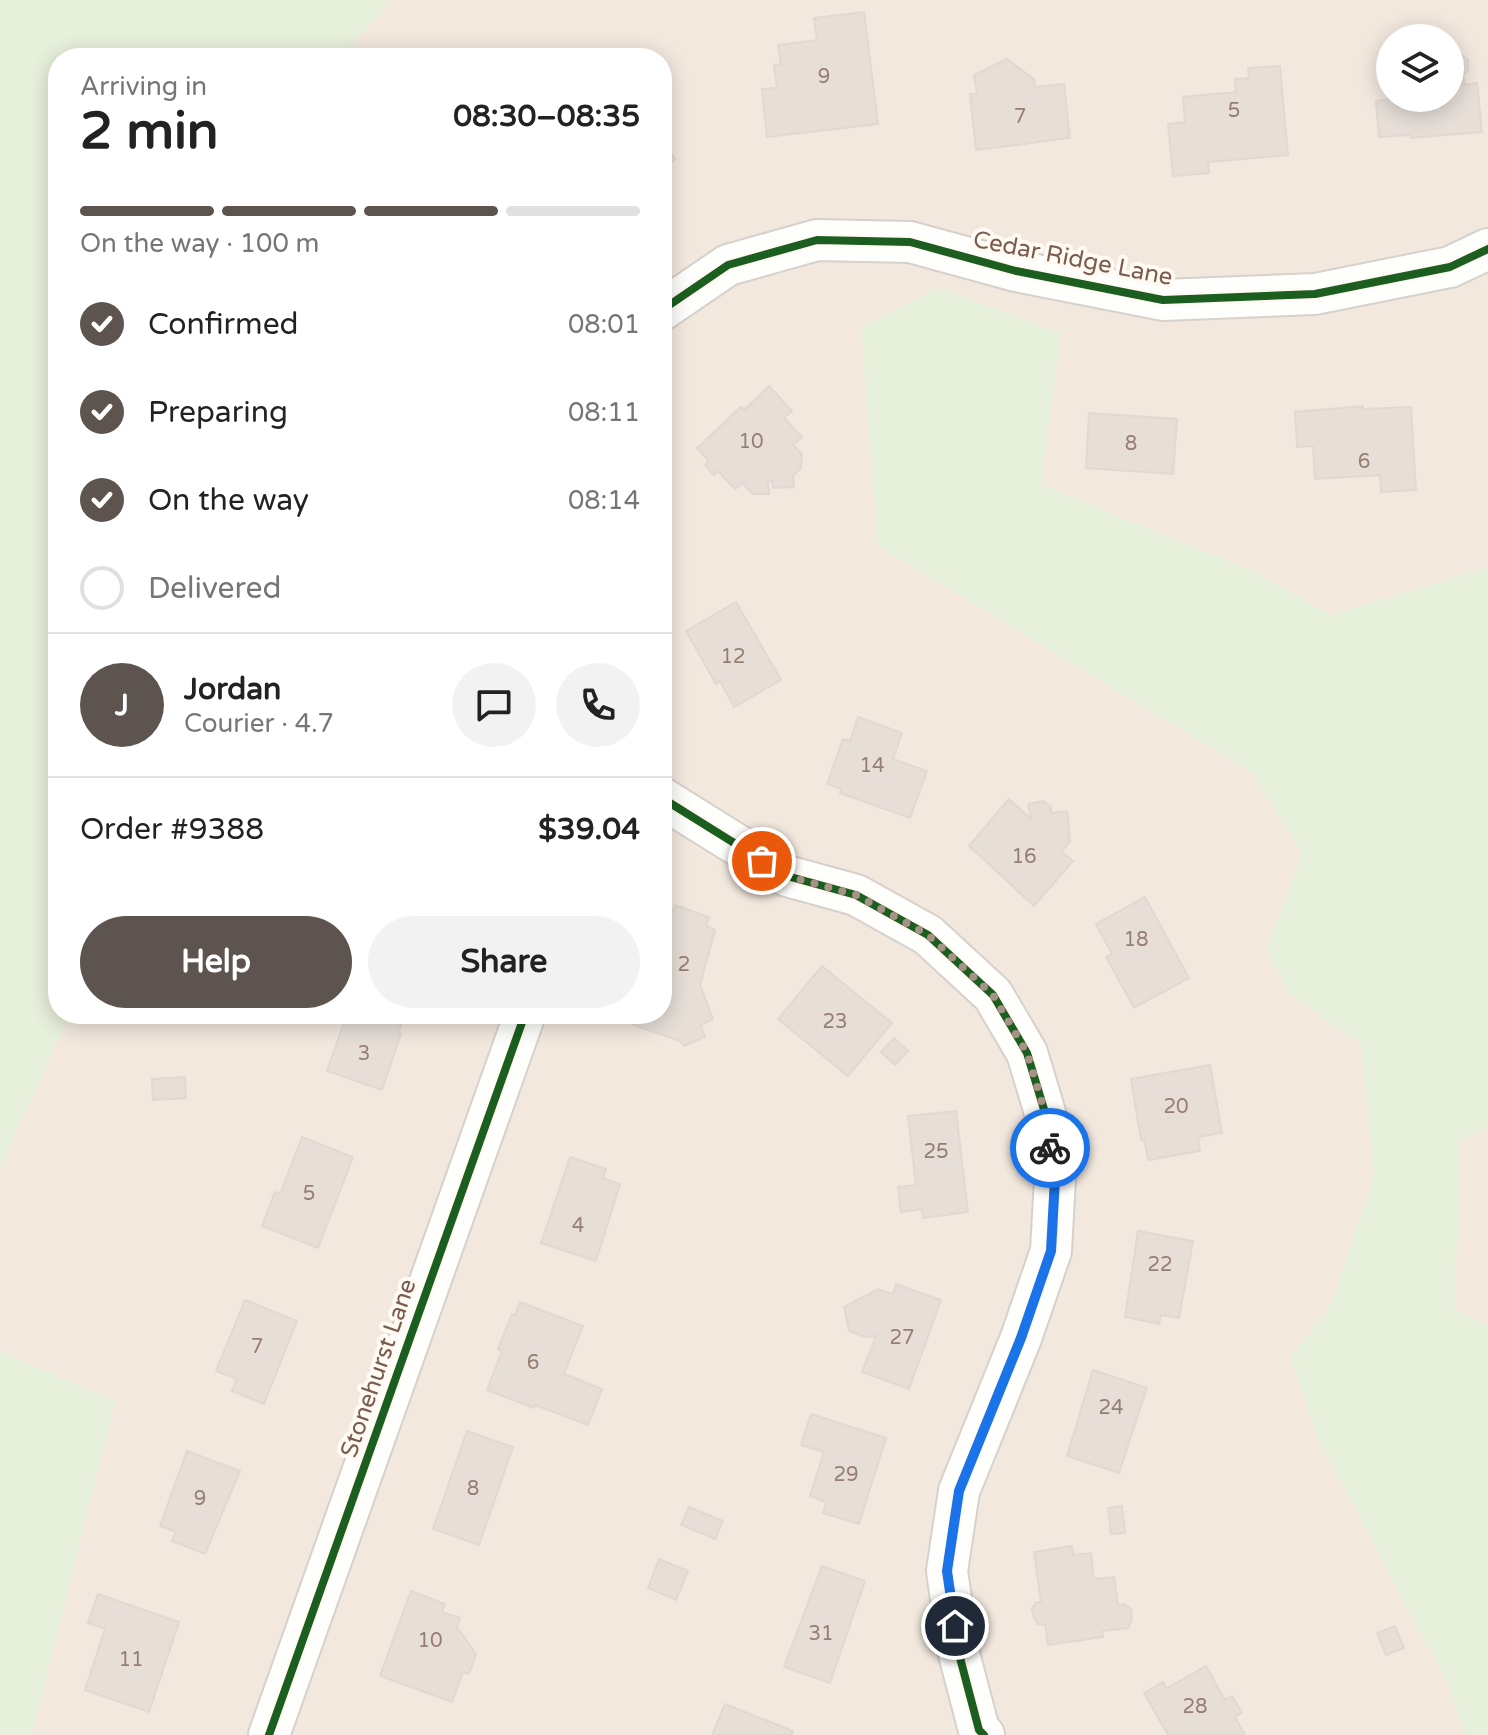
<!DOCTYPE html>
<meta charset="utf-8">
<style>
body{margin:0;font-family:"Varela Round",sans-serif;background:#f2f2f2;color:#222;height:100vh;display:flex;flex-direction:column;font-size:30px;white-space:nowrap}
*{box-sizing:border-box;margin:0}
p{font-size:26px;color:#767676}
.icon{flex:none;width:44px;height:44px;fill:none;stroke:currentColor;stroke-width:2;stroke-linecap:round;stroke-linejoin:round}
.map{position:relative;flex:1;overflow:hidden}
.side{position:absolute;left:48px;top:48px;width:624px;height:976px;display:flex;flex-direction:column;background:#fff;border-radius:32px;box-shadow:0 4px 20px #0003}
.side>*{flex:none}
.controls{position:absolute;left:1376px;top:24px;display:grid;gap:16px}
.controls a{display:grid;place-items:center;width:88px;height:88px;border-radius:50%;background:#fff;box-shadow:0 4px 20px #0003;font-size:40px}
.pin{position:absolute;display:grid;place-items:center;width:68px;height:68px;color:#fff;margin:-34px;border:4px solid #fff;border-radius:50%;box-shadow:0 2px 8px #0007}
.courier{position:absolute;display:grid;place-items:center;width:80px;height:80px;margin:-40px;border:6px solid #1a73e8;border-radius:50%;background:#fff;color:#222;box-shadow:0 2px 10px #0007}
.summary em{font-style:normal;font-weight:700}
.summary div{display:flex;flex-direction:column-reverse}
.summary{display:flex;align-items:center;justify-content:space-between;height:136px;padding:0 32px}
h1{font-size:52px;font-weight:700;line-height:60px}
.bar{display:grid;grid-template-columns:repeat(4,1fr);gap:12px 8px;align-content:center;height:96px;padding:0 32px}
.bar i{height:10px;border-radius:6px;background:#e0e0e0}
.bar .active{background:#5d544f}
.bar p{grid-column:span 4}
.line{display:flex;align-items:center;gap:20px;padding:0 32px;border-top:2px solid #e0e0e0}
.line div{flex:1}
.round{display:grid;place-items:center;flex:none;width:84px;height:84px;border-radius:42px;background:#f2f2f2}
ol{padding:0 32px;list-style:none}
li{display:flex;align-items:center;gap:24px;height:88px}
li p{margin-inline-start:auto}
li .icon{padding:8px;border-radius:50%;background:#5d544f;color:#fff;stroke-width:4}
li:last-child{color:#767676}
li i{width:44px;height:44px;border:4px solid #e0e0e0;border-radius:50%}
.action{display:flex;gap:16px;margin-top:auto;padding:16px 32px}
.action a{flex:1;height:92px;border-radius:48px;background:#5d544f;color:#fff;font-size:32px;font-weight:700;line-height:92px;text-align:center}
.action a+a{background:#f2f2f2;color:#222}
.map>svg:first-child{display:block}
.residential{fill:#f2e8de;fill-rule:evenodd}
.green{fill:#e7f0db}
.building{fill:#e6ded7;stroke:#e2d8d2;stroke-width:2}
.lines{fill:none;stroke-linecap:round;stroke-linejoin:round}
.street-casing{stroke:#d7d1cb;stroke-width:44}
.street{stroke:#fefefd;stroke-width:40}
.cycleway-casing{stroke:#fffaf3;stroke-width:13}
.cycleway{stroke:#1b5e20;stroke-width:8}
.done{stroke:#a69286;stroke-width:8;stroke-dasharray:0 14.4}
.route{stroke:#1a73e8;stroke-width:10}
.labels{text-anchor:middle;stroke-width:8;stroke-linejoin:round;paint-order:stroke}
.number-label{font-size:20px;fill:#977e72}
.street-label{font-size:24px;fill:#7a5c4d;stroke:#fffaf3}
</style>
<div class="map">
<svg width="1488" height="1735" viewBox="0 0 1488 1735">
<rect width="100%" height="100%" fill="#f9f5f0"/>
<!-- residential -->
<path class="residential" d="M0,0h1488v1735h-1488zM1390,38h60v60h-60zM58,58h604v956h-604z"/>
<!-- green -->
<path class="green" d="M0,0h392l-52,58h-282v956h12l-70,153z
M937,287l124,46 -20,151 216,89 74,42 157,-48v562l-28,10 -5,171 33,15v410h-22l-18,-50 -130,-247 -27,-80 40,-54 43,-127 -13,-133 -72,-50 -22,-45 35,-96 -51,-81 -373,-226 -17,-218z
M0,1351l115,50 -83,334h-32z"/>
<!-- building -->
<path class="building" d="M864,12l14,112 -111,13 -5,-48 15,-1 -3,-23 7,-1 -3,-19 39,-5 -3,-22z
M1459,53l9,7v10l-5,6 2,9 12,-2 5,49 -71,6 -1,-3 -31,2 -3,-36 13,-2 -2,-10 3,-1v10h60v-44z
M1007,59l27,20 1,8 29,-3 6,54 -94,12 -6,-56 7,-1 -3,-18z
M1280,66l8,89 -80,7 1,11 -36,3 -5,-52 17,-2 -2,-25 53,-5 -1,-13 14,-1 -1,-10z
M662,140l13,19 -13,10z
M769,386l23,25 -8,7 18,19 -9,8 9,9 -1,14 -8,8 1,11 -21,1 -1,-7h-4l1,13h-16l-11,-11 -7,6 -17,-18 -4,4 -9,-10 4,-4 -12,-13 44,-41 3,3z
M1363,406v3l48,-2 5,83 -35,2 -1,-17 -65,4 -2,-33 -16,1 -2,-35z
M1089,413l88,6 -4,55 -87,-6z
M736,602l45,78 -47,27 -14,-26 -4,3 -30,-53z
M858,717l44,16 -9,26 34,12 -17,47 -70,-25 1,-4 -14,-5 16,-45 7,2z
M1009,799l22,20 -3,-15 15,-3 8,6v6l16,-2 3,31 -9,9 12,10 -39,45 -65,-60z
M1145,897l44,81 -55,30 -28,-51 6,-3 -16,-30z
M675,905l34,12 -3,9 9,4 -15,55 13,34 -12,6 4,12 -21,9 -4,-5 -47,-16 4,-11h25v-71z
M822,966l70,57 -44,53 -70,-57z
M347,1014h58l-7,19 3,1 -19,56 -55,-19z
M894,1038l14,13 -13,14 -14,-13z
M1210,1065l12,68 -24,4 2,14 -52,9 -4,-21 -3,1 -10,-61z
M185,1077l1,21 -33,2 -1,-21z
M956,1111l12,101 -45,6 -1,-9 -21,3 -3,-25 18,-2 -8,-69z
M302,1137l51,20 -35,91 -56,-22 13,-34 5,2z
M570,1157l36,12 -3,9 17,6 -24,77 -55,-18z
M1138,1231l55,10 -14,77 -18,-3 -2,9 -34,-7z
M896,1284l45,16 -32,89 -47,-17 14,-36 -11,1 -16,-6 -5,-24 34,-18 15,5z
M245,1300l52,21 -33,83 -32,-13 5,-12 -21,-8z
M520,1302l63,24 -19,48 38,15 -14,36 -53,-20 -1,3 -47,-18 15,-39 -4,-2 14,-35 3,1z
M1093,1370l54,18 -28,85 -52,-17z
M811,1414l75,24 -27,86 -36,-11 3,-11 -16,-6 14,-44 -23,-7z
M467,1431l46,16 -34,98 -46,-16z
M187,1451l53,20 -35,83 -33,-13 4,-9 -16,-6z
M1122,1506l3,27 -14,1 -3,-26z
M689,1507l34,14 -8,18 -34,-14z
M1072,1546l1,9 18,-2 3,26 20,-2 4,28 6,-1 7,5 1,11 -4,8 -26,3 1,6 -55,8 -3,-21 -7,1 -4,-7 -2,-9 4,-7h5l-7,-50z
M659,1559l29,12 -12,29 -28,-12z
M822,1566l43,15 -35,102 -46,-16z
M411,1591l34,13 -3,8 18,6 -3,9 19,27 -7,20 -6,-2 -11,30 -72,-26z
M98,1594l81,28 -30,90 -64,-22 20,-61 -17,-6z
M1395,1626l9,22 -18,7 -9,-22z
M1206,1666l19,34 7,-4 10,17 -7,4 10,18h-77l-24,-42 19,-11 4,6z
M725,1704l68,27 -2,4h-79z"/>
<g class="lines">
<defs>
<path id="street" d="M662,310l66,-45 89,-25 93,2 106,29 147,29 152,-6 135,-27 38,-18
M662,798l125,78 69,19 72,40 65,60 34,58 19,63 9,63 -4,72 -30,87 -62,153 -12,80 12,83 20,76 5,5
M269,1735l256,-721"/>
</defs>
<!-- street casing -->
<use href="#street" class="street-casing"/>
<!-- street -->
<use href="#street" class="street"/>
<defs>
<path id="cycleway" d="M662,310l66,-45 89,-25 93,2 106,29 147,29 152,-6 135,-27 38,-18
M662,798l125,78 69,19 72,40 65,60 34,58 19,63 9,63 -4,72 -30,87 -62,153 -12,80 12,83 20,76 5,5
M269,1735l256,-721"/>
</defs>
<!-- cycleway casing -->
<use href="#cycleway" class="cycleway-casing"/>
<!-- cycleway -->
<use href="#cycleway" class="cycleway"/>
</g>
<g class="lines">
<!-- done -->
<path class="done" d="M762,861l25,15 69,19 72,40 65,60 34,58 19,63 4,32"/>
<!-- route -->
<path class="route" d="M955,1626l-8,-55 12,-80 62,-153 30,-87 4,-72 -5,-31"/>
</g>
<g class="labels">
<!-- number labels -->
<g class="number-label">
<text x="824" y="83">9</text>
<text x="1234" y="117">5</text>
<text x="1020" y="123">7</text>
<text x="751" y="448">10</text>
<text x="1131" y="450">8</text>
<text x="1364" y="468">6</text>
<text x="733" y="663">12</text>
<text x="872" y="772">14</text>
<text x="1024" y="863">16</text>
<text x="1136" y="946">18</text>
<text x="684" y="971">2</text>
<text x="835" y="1028">23</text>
<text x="364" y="1060">3</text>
<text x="1176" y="1113">20</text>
<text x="936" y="1158">25</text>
<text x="309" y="1200">5</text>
<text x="578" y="1232">4</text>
<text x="1160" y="1271">22</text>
<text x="902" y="1344">27</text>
<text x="257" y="1353">7</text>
<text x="533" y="1369">6</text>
<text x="1111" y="1414">24</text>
<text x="846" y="1481">29</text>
<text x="473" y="1495">8</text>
<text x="200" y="1505">9</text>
<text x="821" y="1640">31</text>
<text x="430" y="1647">10</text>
<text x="131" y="1666">11</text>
<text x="1195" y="1713">28</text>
</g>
<!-- street labels -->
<g class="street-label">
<text transform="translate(1073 258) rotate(11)" y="8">Cedar Ridge Lane</text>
<text transform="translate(378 1368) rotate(-71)" y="8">Stonehurst Lane</text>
</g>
</g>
</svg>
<div class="controls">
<a><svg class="icon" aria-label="layers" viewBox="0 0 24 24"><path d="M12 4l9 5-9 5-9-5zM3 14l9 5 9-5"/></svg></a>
</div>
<div class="pin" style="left:762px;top:861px;background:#ea580c"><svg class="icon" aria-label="bag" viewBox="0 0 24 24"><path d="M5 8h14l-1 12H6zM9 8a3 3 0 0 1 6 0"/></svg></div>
<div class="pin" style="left:955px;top:1626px;background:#1f2937"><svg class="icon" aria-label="home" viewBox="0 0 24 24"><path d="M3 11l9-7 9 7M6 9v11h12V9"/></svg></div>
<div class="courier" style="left:1050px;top:1148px"><svg class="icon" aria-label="bike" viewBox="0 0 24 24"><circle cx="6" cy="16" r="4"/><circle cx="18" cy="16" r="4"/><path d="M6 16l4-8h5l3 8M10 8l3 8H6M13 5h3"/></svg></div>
<section class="side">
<div class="summary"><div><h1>2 min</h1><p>Arriving in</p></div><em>08:30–08:35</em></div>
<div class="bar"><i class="active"></i><i class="active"></i><i class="active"></i><i></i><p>On the way · 100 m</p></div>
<ol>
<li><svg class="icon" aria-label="check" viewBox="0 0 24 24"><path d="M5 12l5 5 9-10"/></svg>Confirmed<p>08:01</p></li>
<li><svg class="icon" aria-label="check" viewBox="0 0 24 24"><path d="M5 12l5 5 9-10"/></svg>Preparing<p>08:11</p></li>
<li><svg class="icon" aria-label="check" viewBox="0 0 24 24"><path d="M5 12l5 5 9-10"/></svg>On the way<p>08:14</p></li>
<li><i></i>Delivered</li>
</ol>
<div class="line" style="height:144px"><b class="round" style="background:#5d544f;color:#fff">J</b><div><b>Jordan</b><p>Courier · 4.7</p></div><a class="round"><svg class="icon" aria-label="chat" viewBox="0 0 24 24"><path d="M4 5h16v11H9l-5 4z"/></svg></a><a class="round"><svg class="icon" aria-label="phone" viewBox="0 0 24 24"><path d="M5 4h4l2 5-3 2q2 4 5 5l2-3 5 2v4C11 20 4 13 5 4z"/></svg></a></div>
<div class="line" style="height:104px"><div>Order #9388</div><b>$39.04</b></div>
<div class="action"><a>Help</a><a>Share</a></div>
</section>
</div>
